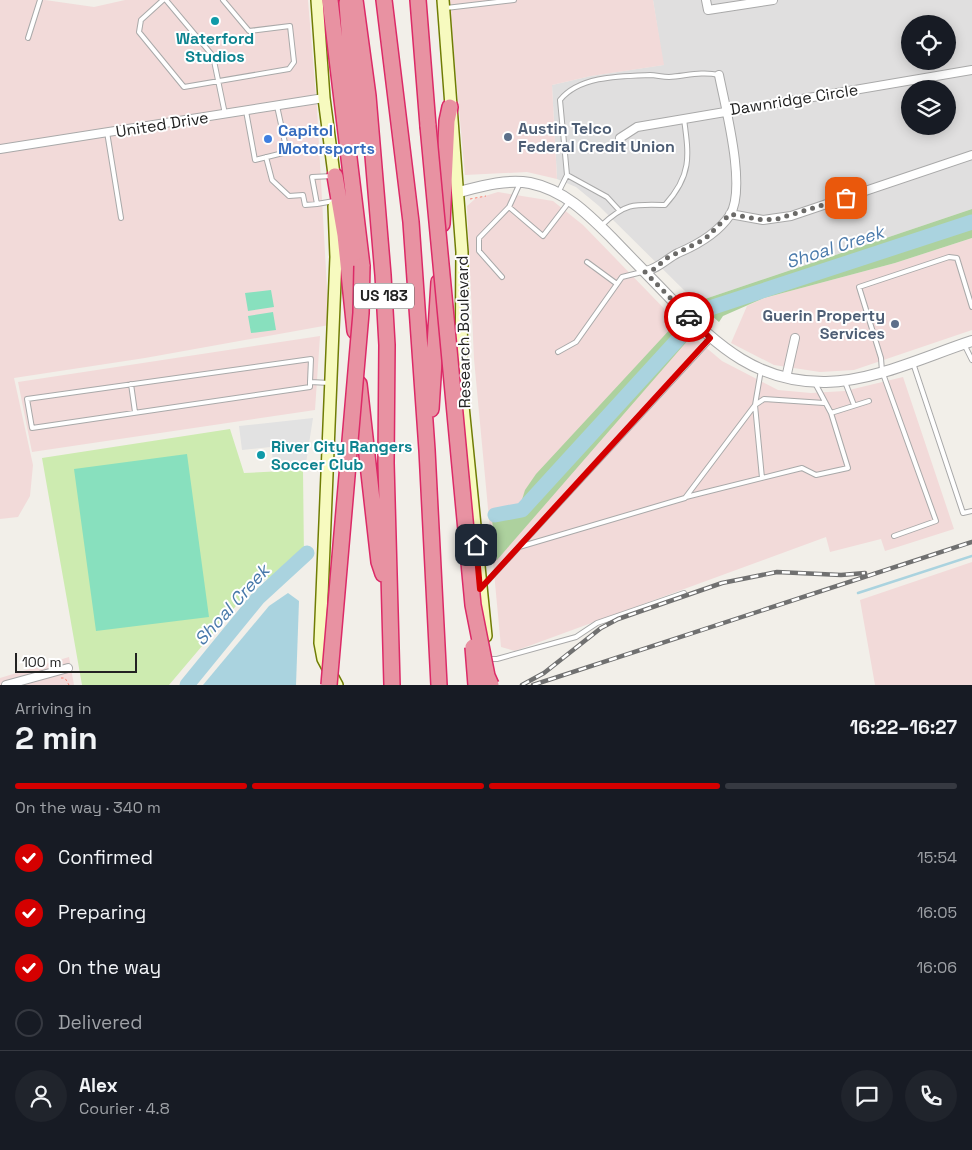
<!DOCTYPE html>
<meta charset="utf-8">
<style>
body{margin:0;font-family:"Space Grotesk",sans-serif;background:#20242c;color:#f1f3f6;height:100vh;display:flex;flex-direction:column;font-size:19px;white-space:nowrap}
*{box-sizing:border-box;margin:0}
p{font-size:16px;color:#9ea1a6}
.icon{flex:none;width:28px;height:28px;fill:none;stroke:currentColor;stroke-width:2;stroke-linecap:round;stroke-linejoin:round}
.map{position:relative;height:685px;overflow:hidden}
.drawer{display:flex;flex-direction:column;background:#171b24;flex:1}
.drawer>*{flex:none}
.controls{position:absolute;left:901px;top:15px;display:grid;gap:10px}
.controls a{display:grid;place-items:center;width:55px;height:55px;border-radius:50%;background:#171b24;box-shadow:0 2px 12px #0003;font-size:25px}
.scale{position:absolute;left:15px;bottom:12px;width:122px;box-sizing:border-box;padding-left:5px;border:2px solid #222;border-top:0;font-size:14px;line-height:18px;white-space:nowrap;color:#222;-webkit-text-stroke:4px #fff;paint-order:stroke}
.pin{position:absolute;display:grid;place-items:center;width:42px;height:42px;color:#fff;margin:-21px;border-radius:10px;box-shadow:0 2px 8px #0006}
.courier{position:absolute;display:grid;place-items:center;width:50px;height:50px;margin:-25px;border:4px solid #d40000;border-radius:50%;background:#fff;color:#222;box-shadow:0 1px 6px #0007}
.headline em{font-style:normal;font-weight:700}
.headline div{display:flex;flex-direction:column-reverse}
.headline{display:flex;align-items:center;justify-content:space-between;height:85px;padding:0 15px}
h1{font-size:32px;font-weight:700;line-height:38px}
.bar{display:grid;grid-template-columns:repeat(4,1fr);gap:8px 5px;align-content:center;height:60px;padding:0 15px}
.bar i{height:6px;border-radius:4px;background:#363941}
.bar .current{background:#d40000}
.bar p{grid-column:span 4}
.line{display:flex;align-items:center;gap:12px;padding:0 15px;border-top:1px solid #363941}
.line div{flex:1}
.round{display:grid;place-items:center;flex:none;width:52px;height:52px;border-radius:26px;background:#20242c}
ol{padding:0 15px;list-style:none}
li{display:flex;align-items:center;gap:15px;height:55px}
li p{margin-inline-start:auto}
li .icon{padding:5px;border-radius:50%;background:#d40000;color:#fff;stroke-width:4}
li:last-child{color:#9ea1a6}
li i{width:28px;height:28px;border:2px solid #363941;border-radius:50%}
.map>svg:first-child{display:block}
.residential{fill:#e0dfdf;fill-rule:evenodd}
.commercial{fill:#f2dad9}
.grass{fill:#cdebb0}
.forest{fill:#add19e}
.pitch{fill:#88e0be}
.parking{fill:#e2e2e2}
.water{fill:#aad3df}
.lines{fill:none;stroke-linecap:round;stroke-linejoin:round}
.stream{stroke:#aad3df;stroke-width:2.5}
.river{stroke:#aad3df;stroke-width:15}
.service-casing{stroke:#a9a9a9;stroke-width:6}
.minor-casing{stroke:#a9a9a9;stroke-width:10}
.tertiary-casing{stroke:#a9a9a9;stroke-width:12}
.secondary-casing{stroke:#707d05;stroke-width:14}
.motorway-casing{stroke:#dc2a67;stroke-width:18}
.path{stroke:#fa8072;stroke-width:1;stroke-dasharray:2.5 2.5;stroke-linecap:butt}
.service{stroke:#fff;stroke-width:4}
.minor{stroke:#fff;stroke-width:8}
.tertiary{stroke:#fff;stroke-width:10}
.secondary{stroke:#f7fabf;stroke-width:11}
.motorway{stroke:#e892a2;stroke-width:15}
.rail-casing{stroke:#707070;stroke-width:4.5}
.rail{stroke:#fff;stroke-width:2.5;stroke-dasharray:8;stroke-linecap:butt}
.motorway-bridge-casing{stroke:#dc2a67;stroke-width:18;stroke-linecap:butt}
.motorway-bridge{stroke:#e892a2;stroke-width:15}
.done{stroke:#6b6a68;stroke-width:5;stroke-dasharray:0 9}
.route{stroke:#d40000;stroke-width:6}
.culture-dot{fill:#0f9aa8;stroke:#fff;stroke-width:2}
.service-dot{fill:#5c6f8a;stroke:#fff;stroke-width:2}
.shop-dot{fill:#3f7fe0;stroke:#fff;stroke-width:2}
.labels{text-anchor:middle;stroke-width:4;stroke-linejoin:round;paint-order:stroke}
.shield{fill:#fff;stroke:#646464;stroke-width:1}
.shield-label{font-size:15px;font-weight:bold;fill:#222}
.culture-label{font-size:16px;font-weight:bold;fill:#0d838f;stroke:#fff}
.street-label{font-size:16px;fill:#222;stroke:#fff}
.service-label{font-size:16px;font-weight:bold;fill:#4e5e75;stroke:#fff;text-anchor:start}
.shop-label{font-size:16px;font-weight:bold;fill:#366cbe;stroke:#fff;text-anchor:start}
.water-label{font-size:18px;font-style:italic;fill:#4a7aab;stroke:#fff}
</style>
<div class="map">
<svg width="972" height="685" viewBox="0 0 972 685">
<rect width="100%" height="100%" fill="#f2efe9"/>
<!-- residential -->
<path class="residential" d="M653,0h319v209l-276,93 -97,-96 -23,-19 -19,-8 -5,-94 39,-9 72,-11zM910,24h38v37h-38zM910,89h38v37h-38z"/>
<!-- commercial -->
<path class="commercial" d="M0,0h45l49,7 31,-7h183l9,109 12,216 -184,33 -131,20 19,87 -3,31 -12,21 -18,2z
M449,0h204l11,65 -73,11 -39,9 5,94 -30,-7 -62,3z
M498,192l55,9 30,24 100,103 39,33 56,29 33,3 34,-2 58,-14 51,152 -69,22 -4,-12 -51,13 -4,-15 -311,114 -14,-4 -27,-288 -7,-153 8,-7z
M972,238v92l-118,40 -34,2 -46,-7 -43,-22 16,-37 17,-8 131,-35z
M320,336l-5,74 -283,42 -14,-70z
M972,562v123h-97l-15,-85z
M69,657l5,28h-74v-7z"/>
<!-- grass -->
<path class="grass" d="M230,429l14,44 59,-3 1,88 -52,29 -83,98h-87l-40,-227z"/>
<!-- forest -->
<path class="forest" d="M972,209v29l-77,25 -131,35 -41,18 -4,6 -23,-20z
M674,325l15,14 -192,221 -6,-48 22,-2 7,-4 5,-16 11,-16z"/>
<!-- pitch -->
<path class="pitch" d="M271,290l3,17 -26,4 -3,-18z
M273,312l3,18 -25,3 -3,-17z
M187,454l22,163 -113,14 -22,-162z"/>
<!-- parking -->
<path class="parking" d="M313,418l-7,45 -32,4 -3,-20 -29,3 -3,-24z"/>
<!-- water -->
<path class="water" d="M288,593l11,8 -3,84h-93l66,-79z"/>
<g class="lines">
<!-- stream -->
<path class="stream" d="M858,593l114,-37"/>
<!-- river -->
<path class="river" d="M710,308l262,-86
M495,515l27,-5 159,-174
M187,685l71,-87 49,-45"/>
<defs>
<path id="service" d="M163,0l-22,20 -2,12 45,55 105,-18 5,-7 -4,-36 -41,5 -26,-31
M166,0l47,56 12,58
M446,8l68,-8
M28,38l12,-38
M246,111l9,49 32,-8 -10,-46
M107,132l14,86
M266,157l6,23 17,16 14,-1 2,10 12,-1
M567,175l40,22 11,12
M333,176l-21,1 5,27 17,-3
M520,183l-11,24 34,29 26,-34
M558,193l9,-18 -7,-75c19,-24 60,-24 90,-25 6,0 12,2 19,2 17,-1 32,-6 50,-2
M602,225c23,-22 32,-21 63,-20 27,-30 24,-49 19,-86
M587,262l30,22
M502,277l-23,-26v-13l30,-31
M965,346l7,14
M558,352l18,-10 46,-65 20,-5
M913,363l50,150 9,-2
M310,382l1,-23 -284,40 5,29 278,-41v-5l20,1
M845,382l9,23
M131,384l4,28
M831,413l38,-12
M762,478l-7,-73 9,-6 60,4
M686,497l116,-29 14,7 32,-7 -17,-55 -16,-30
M894,536l42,-15 -54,-150 -1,-13 -22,-71 90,-30 8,1 15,49
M519,547l166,-49 70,-93 6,-35
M484,585l227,-246
M488,659h9l79,-22 21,-14 87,-30"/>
<path id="minor" d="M706,0l2,10 65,-10
M620,138l17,-11 335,-57
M0,149l324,-51
M730,214l33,6 28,-4 181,-61
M645,271c13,-2 21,-12 33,-18 19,-8 40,-20 52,-38 17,-27 -5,-109 -11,-140
M786,378l9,-40
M6,685l62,-17"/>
<path id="tertiary" d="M459,192c23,-6 47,-13 71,-9 34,7 57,30 81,54 21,22 42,43 63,65 45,45 84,81 152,80 49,-1 100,-26 146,-41"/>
<path id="secondary" d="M317,0l7,98 11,84
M443,0l19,252 -1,134 25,250
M334,206l2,51 -16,386 3,16 14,26"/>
<path id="motorway" d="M330,0l32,266
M355,0l13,96 15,179 4,70 -1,118 6,222
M384,0l27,222 16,228 12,235
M418,0l10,126
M347,3l10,137
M335,176l10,59 10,96
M442,224l5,-103 3,-14
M359,384l20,178 4,12
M431,409l8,-127"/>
</defs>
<!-- service casing -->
<use href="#service" class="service-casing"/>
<!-- minor casing -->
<use href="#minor" class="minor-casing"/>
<!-- tertiary casing -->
<use href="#tertiary" class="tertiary-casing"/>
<!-- secondary casing -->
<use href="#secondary" class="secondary-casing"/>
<!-- motorway casing -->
<use href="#motorway" class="motorway-casing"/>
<!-- path -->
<path class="path" d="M470,199l16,-3
M61,678h4l4,7"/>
<!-- service -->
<use href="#service" class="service"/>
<!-- minor -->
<use href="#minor" class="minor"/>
<!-- tertiary -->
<use href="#tertiary" class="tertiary"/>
<!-- secondary -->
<use href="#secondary" class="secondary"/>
<!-- motorway -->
<use href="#motorway" class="motorway"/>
<defs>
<path id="rail" d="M522,685l22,-12 57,-45 17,-9 104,-36 55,-11 64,3 24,-2
M533,685l439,-143"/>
</defs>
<!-- rail casing -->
<use href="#rail" class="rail-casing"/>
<!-- rail -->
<use href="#rail" class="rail"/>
<defs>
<path id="motorway-bridge" d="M428,126l45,479 14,71 4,9
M473,647l3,38
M329,685l32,-372 1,-47"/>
</defs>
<!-- motorway-bridge casing -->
<use href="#motorway-bridge" class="motorway-bridge-casing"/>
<!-- motorway-bridge -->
<use href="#motorway-bridge" class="motorway-bridge"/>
</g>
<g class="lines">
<!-- done -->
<path class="done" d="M689,317l-44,-45 9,-3 13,-11 38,-19 25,-25 33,6 14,-1 69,-21"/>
<!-- route -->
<path class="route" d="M476,545l4,44 230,-251 -21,-21"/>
</g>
<!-- markers -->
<g class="culture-dot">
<circle cx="215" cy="21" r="5"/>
<circle cx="261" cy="455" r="5"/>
</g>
<g class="service-dot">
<circle cx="508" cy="137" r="5"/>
<circle cx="895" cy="324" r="5"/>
</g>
<circle class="shop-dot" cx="268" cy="139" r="5"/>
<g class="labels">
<!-- shield labels -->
<rect class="shield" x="354" y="283.5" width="60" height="25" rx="4"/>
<g class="shield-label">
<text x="384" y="301">US 183</text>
</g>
<!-- culture labels -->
<g class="culture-label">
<text x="215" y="44">Waterford<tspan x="215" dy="18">Studios</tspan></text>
<text x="271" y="452" text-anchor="start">River City Rangers<tspan x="271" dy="18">Soccer Club</tspan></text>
</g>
<!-- street labels -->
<g class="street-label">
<text transform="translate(794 99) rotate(-9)" y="6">Dawnridge Circle</text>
<text transform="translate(162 124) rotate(-9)" y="6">United Drive</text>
<text transform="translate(463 332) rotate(-91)" y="6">Research Boulevard</text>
</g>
<!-- service labels -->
<g class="service-label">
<text x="518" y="134">Austin Telco<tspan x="518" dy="18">Federal Credit Union</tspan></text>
<text x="885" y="321" text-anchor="end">Guerin Property<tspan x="885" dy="18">Services</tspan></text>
</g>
<!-- shop labels -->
<g class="shop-label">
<text x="278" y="136">Capitol<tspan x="278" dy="18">Motorsports</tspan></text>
</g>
<!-- water labels -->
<g class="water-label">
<text transform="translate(835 247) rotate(-18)" y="6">Shoal Creek</text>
<text transform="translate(232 605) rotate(-48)" y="6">Shoal Creek</text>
</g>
</g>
</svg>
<div class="controls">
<a><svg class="icon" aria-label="locate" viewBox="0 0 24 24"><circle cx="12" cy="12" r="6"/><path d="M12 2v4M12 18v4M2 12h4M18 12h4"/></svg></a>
<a><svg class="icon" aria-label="layers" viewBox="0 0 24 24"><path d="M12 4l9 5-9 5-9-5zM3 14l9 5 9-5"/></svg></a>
</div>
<div class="scale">100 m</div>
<div class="pin" style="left:846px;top:198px;background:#ea580c"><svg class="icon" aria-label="bag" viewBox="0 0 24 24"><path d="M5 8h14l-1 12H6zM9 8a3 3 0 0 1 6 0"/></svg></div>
<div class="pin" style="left:476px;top:545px;background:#1f2937"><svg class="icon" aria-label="home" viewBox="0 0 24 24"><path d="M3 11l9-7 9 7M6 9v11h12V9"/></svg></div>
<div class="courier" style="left:689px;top:317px"><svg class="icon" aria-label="car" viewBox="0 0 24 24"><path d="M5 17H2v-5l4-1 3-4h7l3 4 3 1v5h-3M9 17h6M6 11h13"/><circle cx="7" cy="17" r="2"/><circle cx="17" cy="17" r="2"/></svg></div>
</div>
<section class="drawer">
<div class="headline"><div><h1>2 min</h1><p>Arriving in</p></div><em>16:22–16:27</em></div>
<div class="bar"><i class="current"></i><i class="current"></i><i class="current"></i><i></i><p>On the way · 340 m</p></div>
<ol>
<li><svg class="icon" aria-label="check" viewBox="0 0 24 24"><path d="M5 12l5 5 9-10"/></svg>Confirmed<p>15:54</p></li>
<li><svg class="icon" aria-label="check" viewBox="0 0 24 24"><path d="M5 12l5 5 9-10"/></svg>Preparing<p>16:05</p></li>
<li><svg class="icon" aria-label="check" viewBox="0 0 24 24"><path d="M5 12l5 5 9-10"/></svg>On the way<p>16:06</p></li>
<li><i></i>Delivered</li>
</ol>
<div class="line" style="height:90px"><a class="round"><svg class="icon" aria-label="person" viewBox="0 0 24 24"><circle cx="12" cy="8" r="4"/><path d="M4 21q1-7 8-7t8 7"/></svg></a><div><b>Alex</b><p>Courier · 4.8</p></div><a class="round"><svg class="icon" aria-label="chat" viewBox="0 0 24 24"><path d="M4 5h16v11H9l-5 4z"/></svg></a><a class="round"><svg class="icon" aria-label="phone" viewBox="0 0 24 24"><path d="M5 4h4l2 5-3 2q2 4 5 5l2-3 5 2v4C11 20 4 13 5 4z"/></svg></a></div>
</section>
